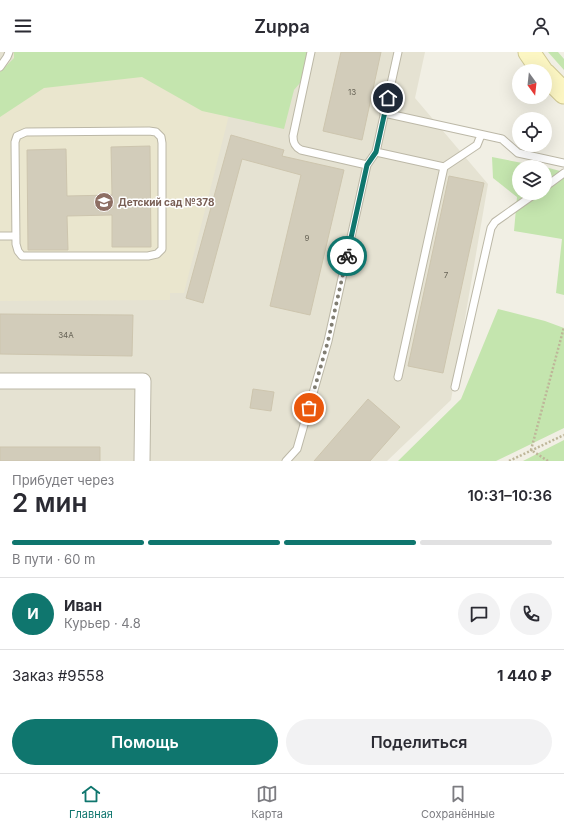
<!DOCTYPE html>
<html lang="ru">
<meta charset="utf-8">
<style>
body{margin:0;font-family:Inter,sans-serif;background:#f2f2f3;color:#2b2b33;height:100vh;display:flex;flex-direction:column;font-size:15px;white-space:nowrap}
*{box-sizing:border-box;margin:0}
p{font-size:13px;color:#7c7c81}
.icon{flex:none;width:22px;height:22px;fill:none;stroke:currentColor;stroke-width:2;stroke-linecap:round;stroke-linejoin:round}
.map{position:relative;height:409px;overflow:hidden}
.panel{display:flex;flex-direction:column;background:#fff;flex:1}
.panel>*{flex:none}
.needle{width:26px;rotate:165deg}
.tools{position:absolute;left:512px;top:12px;display:grid;gap:8px}
.tools a{display:grid;place-items:center;width:40px;height:40px;border-radius:50%;background:#fff;box-shadow:0 4px 16px #0002;font-size:20px}
.pin{position:absolute;display:grid;place-items:center;width:34px;height:34px;color:#fff;margin:-17px;border:2px solid #fff;border-radius:50%;box-shadow:0 1px 4px #0007}
.courier{position:absolute;display:grid;place-items:center;width:40px;height:40px;margin:-20px;border:3px solid #0f766e;border-radius:50%;background:#fff;color:#222;box-shadow:0 1px 5px #0007}
.headline em{font-style:normal;font-weight:600}
.headline div{display:flex;flex-direction:column-reverse}
.headline{display:flex;align-items:center;justify-content:space-between;height:68px;padding:0 12px}
h1{font-size:26px;font-weight:600;line-height:30px}
.bar{display:grid;grid-template-columns:repeat(4,1fr);gap:6px 4px;align-content:center;height:48px;padding:0 12px}
.bar i{height:5px;border-radius:3px;background:#e1e1e2}
.bar .active{background:#0f766e}
.bar p{grid-column:span 4}
.line{display:flex;align-items:center;gap:10px;padding:0 12px;border-top:1px solid #e1e1e2}
.line div{flex:1}
.round{display:grid;place-items:center;flex:none;width:42px;height:42px;border-radius:21px;background:#f2f2f3}
.cta{display:flex;gap:8px;margin-top:auto;padding:8px 12px}
.cta a{flex:1;height:46px;border-radius:24px;background:#0f766e;color:#fff;font-size:16px;font-weight:600;line-height:46px;text-align:center}
.cta a+a{background:#f2f2f3;color:#2b2b33}
header{display:flex;justify-content:space-between;align-items:center;height:52px;padding:0 12px;background:#fff;font-size:18px;font-weight:600}
.menu{display:flex;justify-content:space-around;align-items:center;height:56px;border-top:1px solid #e1e1e2;background:#fff;font-size:11px;color:#7c7c81}
.menu a{display:grid;justify-items:center;gap:2px}
.menu .active{color:#0f766e}
.map>svg:first-child{display:block}
.residential{fill:#e5e2d2}
.education{fill:#eae6ce}
.green{fill:#c4e5ae}
.building{fill:#d2ccba;stroke:#cdc5ae}
.lines{fill:none;stroke-linecap:round;stroke-linejoin:round}
.lane-casing{stroke:#bcb8a7;stroke-width:9}
.street-casing{stroke:#bcb8a7;stroke-width:17}
.secondary-casing{stroke:#d0c996;stroke-width:23}
.path{stroke:#beb699;stroke-width:2.5;stroke-dasharray:2 2;stroke-linecap:butt}
.lane{stroke:#fff;stroke-width:7}
.street{stroke:#fff;stroke-width:15}
.secondary{stroke:#fcf6c3;stroke-width:21}
.done{stroke:#807d72;stroke-width:4;stroke-dasharray:0 7.2}
.route{stroke:#0f766e;stroke-width:5}
.labels{text-anchor:middle;stroke-width:3;stroke-linejoin:round;paint-order:stroke}
.number-label{font-size:8px;fill:#676356}
.education-label{font-size:10px;font-weight:bold;fill:#785e54;stroke:#fff;text-anchor:start}
</style>
<header><svg class="icon" aria-label="menu" viewBox="0 0 24 24"><path d="M4 6h16M4 12h16M4 18h16"/></svg>Zuppa<svg class="icon" aria-label="person" viewBox="0 0 24 24"><circle cx="12" cy="8" r="4"/><path d="M4 21q1-7 8-7t8 7"/></svg></header>
<div class="map">
<svg width="564" height="409" viewBox="0 0 564 409">
<rect width="100%" height="100%" fill="#f1efe4"/>
<!-- residential -->
<path class="residential" d="M0,0h425l-10,46 73,86 -37,216 -64,61h-387z"/>
<!-- education -->
<path class="education" d="M13,0h232l-61,241h-14v7l-170,1v-191l12,-1z"/>
<!-- green -->
<path class="green" d="M14,0h301l-4,18 -17,20 -10,39 -82,-18 -60,-34 -98,11 -44,29v-45l14,-14z
M548,0h10l6,7v11z
M492,105l51,10h-24v26h26v-26l19,5v123l-8,-2 6,-54 -48,-8 3,-34 -24,-19z
M498,257l47,12 19,7v100l-68,33h-98l63,-62z
M564,388v21h-41z"/>
<!-- building -->
<path class="building" d="M341,0h40l-19,88 -39,-9z
M231,83l53,15 -2,6 62,14 -34,145 -40,-9 31,-131 -59,-16 -39,144 -17,-5z
M150,94l1,101h-39v-32l-45,1 1,34h-40l-1,-100 39,-1 1,47 45,-1 -1,-48z
M449,124l35,7 -41,190 -35,-7z
M0,262l133,1 -1,41 -132,-2z
M253,337l21,3 -3,19 -21,-3z
M368,347l32,28 -30,34h-56z
M0,395h100v14h-100z"/>
<g class="lines">
<defs>
<path id="lane" d="M311,0l-18,84c0,7 2,11 8,14l66,15 9,-13 22,-100
M0,15l7,-10 2,-5
M384,61l118,26 16,14 46,10
M149,79l7,1 5,5 1,6v106l-5,5 -9,2h-126l-4,-5 -2,-7 -1,-102 2,-6 9,-4z
M376,100l68,15 -46,210
M444,115l33,-22 4,-10
M545,135l19,-14
M0,184h16
M455,335l36,-159 4,-6 41,-29
M286,409l11,-12 31,-108 39,-176"/>
<path id="street" d="M0,329h143l-1,80"/>
<path id="secondary" d="M529,0l13,19
M545,22l19,19"/>
</defs>
<!-- lane casing -->
<use href="#lane" class="lane-casing"/>
<!-- street casing -->
<use href="#street" class="street-casing"/>
<!-- secondary casing -->
<use href="#secondary" class="secondary-casing"/>
<!-- path -->
<path class="path" d="M509,409l55,-26
M548,409l-17,-11 33,-123"/>
<!-- lane -->
<use href="#lane" class="lane"/>
<!-- street -->
<use href="#street" class="street"/>
<!-- secondary -->
<use href="#secondary" class="secondary"/>
</g>
<g class="lines">
<!-- done -->
<path class="done" d="M309,356l19,-67 19,-85"/>
<!-- route -->
<path class="route" d="M347,204l20,-91 9,-13 12,-54"/>
</g>
<!-- icons -->
<defs>
<symbol id="school-disc" viewBox="-11 -11 22 22"><circle r="9.5" fill="#8d6e63" stroke="#fff"/><path d="M0-5L7-2L0 1L-7-2ZM-4 1L0 2.5L4 1V4Q0 6-4 4Z" fill="#fff"/></symbol>
</defs>
<g fill-rule="evenodd">
<use href="#school-disc" x="93" y="139" width="22" height="22"/>
</g>
<g class="labels">
<!-- number labels -->
<g class="number-label">
<text x="352" y="43">13</text>
<text x="307" y="189">9</text>
<text x="446" y="226">7</text>
<text x="66" y="286">34А</text>
</g>
<!-- education labels -->
<g class="education-label">
<text x="118" y="154">Детский сад №378</text>
</g>
</g>
</svg>
<div class="tools">
<a><svg class="needle" viewBox="-14 -14 28 28"><path d="M0-13l5 13h-10z" fill="#e53935"/><path d="M0 13l5-13h-10z" fill="#7c7c81"/></svg></a>
<a><svg class="icon" aria-label="locate" viewBox="0 0 24 24"><circle cx="12" cy="12" r="6"/><path d="M12 2v4M12 18v4M2 12h4M18 12h4"/></svg></a>
<a><svg class="icon" aria-label="layers" viewBox="0 0 24 24"><path d="M12 4l9 5-9 5-9-5zM3 14l9 5 9-5"/></svg></a>
</div>
<div class="pin" style="left:309px;top:356px;background:#ea580c"><svg class="icon" aria-label="bag" viewBox="0 0 24 24"><path d="M5 8h14l-1 12H6zM9 8a3 3 0 0 1 6 0"/></svg></div>
<div class="pin" style="left:388px;top:46px;background:#1f2937"><svg class="icon" aria-label="home" viewBox="0 0 24 24"><path d="M3 11l9-7 9 7M6 9v11h12V9"/></svg></div>
<div class="courier" style="left:347px;top:204px"><svg class="icon" aria-label="bike" viewBox="0 0 24 24"><circle cx="6" cy="16" r="4"/><circle cx="18" cy="16" r="4"/><path d="M6 16l4-8h5l3 8M10 8l3 8H6M13 5h3"/></svg></div>
</div>
<section class="panel">
<div class="headline"><div><h1>2 мин</h1><p>Прибудет через</p></div><em>10:31–10:36</em></div>
<div class="bar"><i class="active"></i><i class="active"></i><i class="active"></i><i></i><p>В пути · 60 m</p></div>
<div class="line" style="height:72px"><b class="round" style="background:#0f766e;color:#fff">И</b><div><b>Иван</b><p>Курьер · 4.8</p></div><a class="round"><svg class="icon" aria-label="chat" viewBox="0 0 24 24"><path d="M4 5h16v11H9l-5 4z"/></svg></a><a class="round"><svg class="icon" aria-label="phone" viewBox="0 0 24 24"><path d="M5 4h4l2 5-3 2q2 4 5 5l2-3 5 2v4C11 20 4 13 5 4z"/></svg></a></div>
<div class="line" style="height:52px"><div>Заказ #9558</div><b>1 440 ₽</b></div>
<div class="cta"><a>Помощь</a><a>Поделиться</a></div>
</section>
<nav class="menu">
<a class="active"><svg class="icon" aria-label="home" viewBox="0 0 24 24"><path d="M3 11l9-7 9 7M6 9v11h12V9"/></svg>Главная</a>
<a><svg class="icon" aria-label="map" viewBox="0 0 24 24"><path d="M3 6l6-2 6 2 6-2v14l-6 2-6-2-6 2zM9 4v14M15 6v14"/></svg>Карта</a>
<a><svg class="icon" aria-label="saved" viewBox="0 0 24 24"><path d="M7 4h10v16l-5-4-5 4z"/></svg>Сохранённые</a>
</nav>
